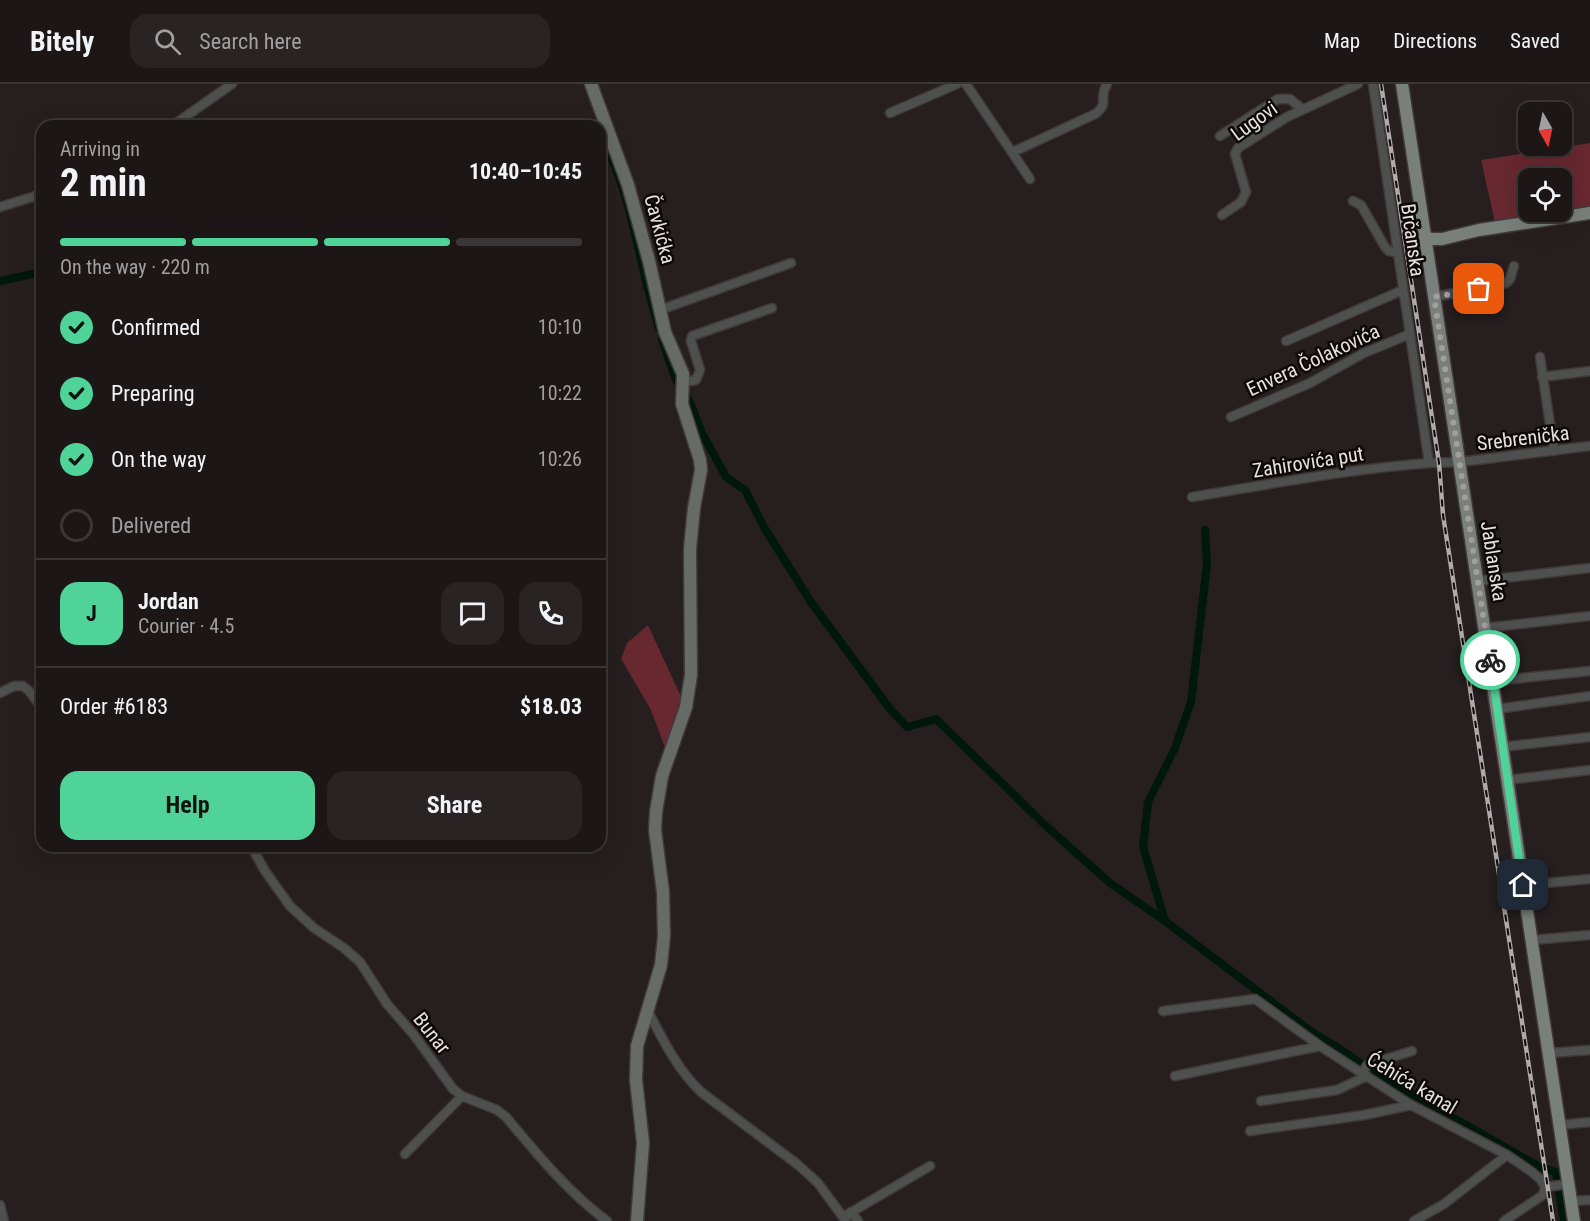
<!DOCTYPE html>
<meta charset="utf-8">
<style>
body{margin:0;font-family:"Roboto Condensed",sans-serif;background:#292324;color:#f1f3f6;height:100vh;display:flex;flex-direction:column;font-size:22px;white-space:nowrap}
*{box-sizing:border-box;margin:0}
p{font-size:20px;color:#a09fa1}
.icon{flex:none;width:33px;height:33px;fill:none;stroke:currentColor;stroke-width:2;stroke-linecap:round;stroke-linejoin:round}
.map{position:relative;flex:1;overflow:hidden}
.drawer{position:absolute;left:36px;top:36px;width:570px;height:732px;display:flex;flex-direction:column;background:#1c1617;border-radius:18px;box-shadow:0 6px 24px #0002,0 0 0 2px #3a3536}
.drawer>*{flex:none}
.needle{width:39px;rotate:171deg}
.fabs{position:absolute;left:1518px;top:18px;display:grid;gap:12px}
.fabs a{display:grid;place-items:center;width:54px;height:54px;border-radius:12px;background:#1c1617;box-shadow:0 6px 24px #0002,0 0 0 2px #3a3536;font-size:30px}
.pin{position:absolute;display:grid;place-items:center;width:51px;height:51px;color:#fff;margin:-26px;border-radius:12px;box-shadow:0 3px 9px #0006}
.courier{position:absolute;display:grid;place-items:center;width:60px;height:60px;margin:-30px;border:4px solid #50d398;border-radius:50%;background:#fff;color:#222;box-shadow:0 2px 8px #0007}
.head em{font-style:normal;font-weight:700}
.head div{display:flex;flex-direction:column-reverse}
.head{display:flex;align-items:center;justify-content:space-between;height:102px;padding:0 24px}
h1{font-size:39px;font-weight:700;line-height:45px}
.bar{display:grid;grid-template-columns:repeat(4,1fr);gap:9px 6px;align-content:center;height:72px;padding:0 24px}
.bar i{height:8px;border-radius:4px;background:#3a3536}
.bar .on{background:#50d398}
.bar p{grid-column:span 4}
.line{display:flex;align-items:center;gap:15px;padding:0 24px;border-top:2px solid #3a3536}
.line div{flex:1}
.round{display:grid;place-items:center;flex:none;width:63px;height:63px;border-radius:18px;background:#292324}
ol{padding:0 24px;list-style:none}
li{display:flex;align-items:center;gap:18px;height:66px}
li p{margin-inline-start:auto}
li .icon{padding:6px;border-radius:50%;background:#50d398;color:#111;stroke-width:4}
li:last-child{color:#a09fa1}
li i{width:33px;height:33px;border:3px solid #3a3536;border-radius:50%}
.primary-button{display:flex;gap:12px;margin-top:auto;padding:12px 24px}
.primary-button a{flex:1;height:69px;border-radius:18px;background:#50d398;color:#111;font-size:24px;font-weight:700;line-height:69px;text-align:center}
.primary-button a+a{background:#292324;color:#f1f3f6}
header{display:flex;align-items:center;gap:36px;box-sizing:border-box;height:84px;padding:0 30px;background:#1c1617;border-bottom:2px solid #3a3536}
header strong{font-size:28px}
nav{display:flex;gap:33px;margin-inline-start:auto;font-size:21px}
.search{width:420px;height:54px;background:#292324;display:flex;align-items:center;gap:15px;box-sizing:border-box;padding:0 21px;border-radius:18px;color:#a09fa1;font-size:22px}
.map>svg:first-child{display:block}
.green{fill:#682830;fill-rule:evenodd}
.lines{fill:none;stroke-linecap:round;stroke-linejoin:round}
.canal{stroke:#00180b;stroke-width:8}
.street-casing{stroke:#41393a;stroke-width:11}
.secondary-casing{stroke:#41393a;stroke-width:15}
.primary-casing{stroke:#41393a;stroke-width:15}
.street{stroke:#4d504f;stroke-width:8}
.secondary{stroke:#666b68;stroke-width:12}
.primary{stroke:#79807c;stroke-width:12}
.rail-casing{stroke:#afa9a9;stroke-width:4.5}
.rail{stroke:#0d0909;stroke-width:2;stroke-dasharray:7;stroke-linecap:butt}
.done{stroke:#a39d9e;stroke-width:6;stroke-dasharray:0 10.8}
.route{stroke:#50d398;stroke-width:8}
.labels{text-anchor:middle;stroke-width:5;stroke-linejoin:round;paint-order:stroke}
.street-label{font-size:20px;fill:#e7e2e2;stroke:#0d0909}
</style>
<header>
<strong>Bitely</strong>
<div class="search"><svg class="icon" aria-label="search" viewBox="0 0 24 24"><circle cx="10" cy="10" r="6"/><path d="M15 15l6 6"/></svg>Search here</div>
<nav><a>Map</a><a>Directions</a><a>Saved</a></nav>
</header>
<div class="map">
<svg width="1590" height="1137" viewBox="0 0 1590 1137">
<rect width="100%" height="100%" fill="#261e1f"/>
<!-- green -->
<path class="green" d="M1590,59v70l-94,14 -15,-67zM1528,94h34v34h-34z
M648,541l34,74 -6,26 -10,25 -16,-42 -29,-49 6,-16z"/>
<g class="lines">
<!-- canal -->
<path class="canal" d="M600,57h3c31,57 35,125 56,187
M0,197l42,-9
M662,255l13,39 15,24 12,31 24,44 19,13 20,39 46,73 79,107 17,18 29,-8 110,107 64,57 55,38 144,109 37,23 22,16 172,98 16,5 8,49
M1165,837l-22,-74 5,-45 27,-54 16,-46 16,-138 -2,-34"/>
<defs>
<path id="street" d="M966,0l64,95
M1373,0l56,379 31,-1 130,-16
M890,29l67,-29
M172,42l60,-42
M1220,52l58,-37h12l12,10
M1013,68l82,-38c16,-12 2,-14 12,-30
M1353,117l8,4 24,42 4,4 9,2
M0,123l42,-13
M1222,131l19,-13 5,-10 -11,-38 3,-6 49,-31 71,-33
M1434,213l72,-14 4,-4 4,-13
M660,226l131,-47
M1286,257l117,-51
M1540,273l14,94
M1542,293l48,-6
M683,298l13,-2 4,-10 -9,-29 1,-5 80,-28
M1231,333l79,-34 54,-30 46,-19
M1192,413c79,-13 158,-28 237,-34
M1478,497l112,-13
M1485,544l105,-12
M1493,597l97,-10
M0,609l14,-7h9l6,5 13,17
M1497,625l93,-13
M1502,663l88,-10
M1508,696l82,-10
M251,762l14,25 25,35 24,22 30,20 16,14 27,42 27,31 39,54 9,7 35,14 9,7c31,37 62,75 101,104
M1523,801l67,-6
M1532,856l58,-5
M648,927c15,29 29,58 53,81l96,72 21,19 28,38
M1163,927l92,-12 65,47 91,59 96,50 25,17 9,8 4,7 23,-3
M1549,969l41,-3
M1362,990l5,-9 45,-14
M1175,992l145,-30
M1261,1017l76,-11 30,-14
M1560,1041l30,-3
M1250,1047l114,-16 47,-10
M405,1070l57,-58
M1571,1117l19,-1
M0,1121l4,16
M851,1128l7,9
M843,1133l87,-51
M1414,1137l30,-17 63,-49
M1504,1137l39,-26 2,-8"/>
<path id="secondary" d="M591,0l37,101 21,76 16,71 18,42 -1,30 18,56 1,10 -7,38 -4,41 1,126 -5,32 -24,69 -6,36 -1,18 8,62 1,44 -3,29 -24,81 -1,34 7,63 -6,78"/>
<path id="primary" d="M1402,0l172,1137
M1425,153l6,2h11l37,-9 111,-17"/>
</defs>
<!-- street casing -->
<use href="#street" class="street-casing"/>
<!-- secondary casing -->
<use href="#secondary" class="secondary-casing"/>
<!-- primary casing -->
<use href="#primary" class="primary-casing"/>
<!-- street -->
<use href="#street" class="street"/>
<!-- secondary -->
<use href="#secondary" class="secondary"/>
<!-- primary -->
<use href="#primary" class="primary"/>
<defs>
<path id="rail" d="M1381,0l58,379 4,52 110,706"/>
</defs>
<!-- rail casing -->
<use href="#rail" class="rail-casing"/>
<!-- rail -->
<use href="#rail" class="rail"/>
</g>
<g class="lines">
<!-- done -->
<path class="done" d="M1479,205l-45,8 56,363"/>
<!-- route -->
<path class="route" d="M1490,576l33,225"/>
</g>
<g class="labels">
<!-- street labels -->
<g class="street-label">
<text transform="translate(1254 37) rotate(-36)" y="7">Lugovi</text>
<text transform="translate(660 145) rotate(75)" y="7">Čavkićka</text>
<text transform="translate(1413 156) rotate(82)" y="7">Brčanska</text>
<text transform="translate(1313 276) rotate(-25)" y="7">Envera Čolakovića</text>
<text transform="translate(1523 354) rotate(-7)" y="7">Srebrenička</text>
<text transform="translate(1308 378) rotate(-9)" y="7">Zahirovića put</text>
<text transform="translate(1494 477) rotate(81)" y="7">Jablanska</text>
<text transform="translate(432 949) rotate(52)" y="7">Bunar</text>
<text transform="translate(1412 999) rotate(31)" y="7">Ćehića kanal</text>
</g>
</g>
</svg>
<div class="fabs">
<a><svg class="needle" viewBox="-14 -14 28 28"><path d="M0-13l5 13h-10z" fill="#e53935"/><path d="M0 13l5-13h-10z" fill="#a09fa1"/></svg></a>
<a><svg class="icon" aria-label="locate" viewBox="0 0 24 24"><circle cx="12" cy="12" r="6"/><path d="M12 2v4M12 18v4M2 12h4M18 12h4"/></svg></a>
</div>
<div class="pin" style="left:1479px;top:205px;background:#ea580c"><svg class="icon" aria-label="bag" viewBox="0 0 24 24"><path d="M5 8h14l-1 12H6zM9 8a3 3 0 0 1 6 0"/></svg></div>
<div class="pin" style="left:1523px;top:801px;background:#1f2937"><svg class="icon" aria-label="home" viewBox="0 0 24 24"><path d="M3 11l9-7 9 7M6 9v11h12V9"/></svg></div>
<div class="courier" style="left:1490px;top:576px"><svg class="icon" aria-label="bike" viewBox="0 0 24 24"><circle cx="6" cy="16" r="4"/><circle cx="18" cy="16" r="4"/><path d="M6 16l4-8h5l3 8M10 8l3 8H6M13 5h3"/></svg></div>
<section class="drawer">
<div class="head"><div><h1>2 min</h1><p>Arriving in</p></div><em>10:40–10:45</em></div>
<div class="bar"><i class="on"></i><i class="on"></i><i class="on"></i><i></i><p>On the way · 220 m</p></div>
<ol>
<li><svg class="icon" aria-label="check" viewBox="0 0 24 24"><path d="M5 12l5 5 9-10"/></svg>Confirmed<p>10:10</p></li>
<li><svg class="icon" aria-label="check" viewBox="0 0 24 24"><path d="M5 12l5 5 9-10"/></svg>Preparing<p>10:22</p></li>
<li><svg class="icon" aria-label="check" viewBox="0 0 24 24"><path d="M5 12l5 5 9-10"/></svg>On the way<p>10:26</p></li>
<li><i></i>Delivered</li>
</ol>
<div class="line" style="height:108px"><b class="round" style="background:#50d398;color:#111">J</b><div><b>Jordan</b><p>Courier · 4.5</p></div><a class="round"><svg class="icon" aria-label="chat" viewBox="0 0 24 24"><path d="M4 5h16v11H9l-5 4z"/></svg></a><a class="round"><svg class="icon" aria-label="phone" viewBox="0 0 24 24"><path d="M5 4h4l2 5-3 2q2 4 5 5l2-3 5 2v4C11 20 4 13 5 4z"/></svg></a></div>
<div class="line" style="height:78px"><div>Order #6183</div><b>$18.03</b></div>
<div class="primary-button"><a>Help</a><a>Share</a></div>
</section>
</div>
